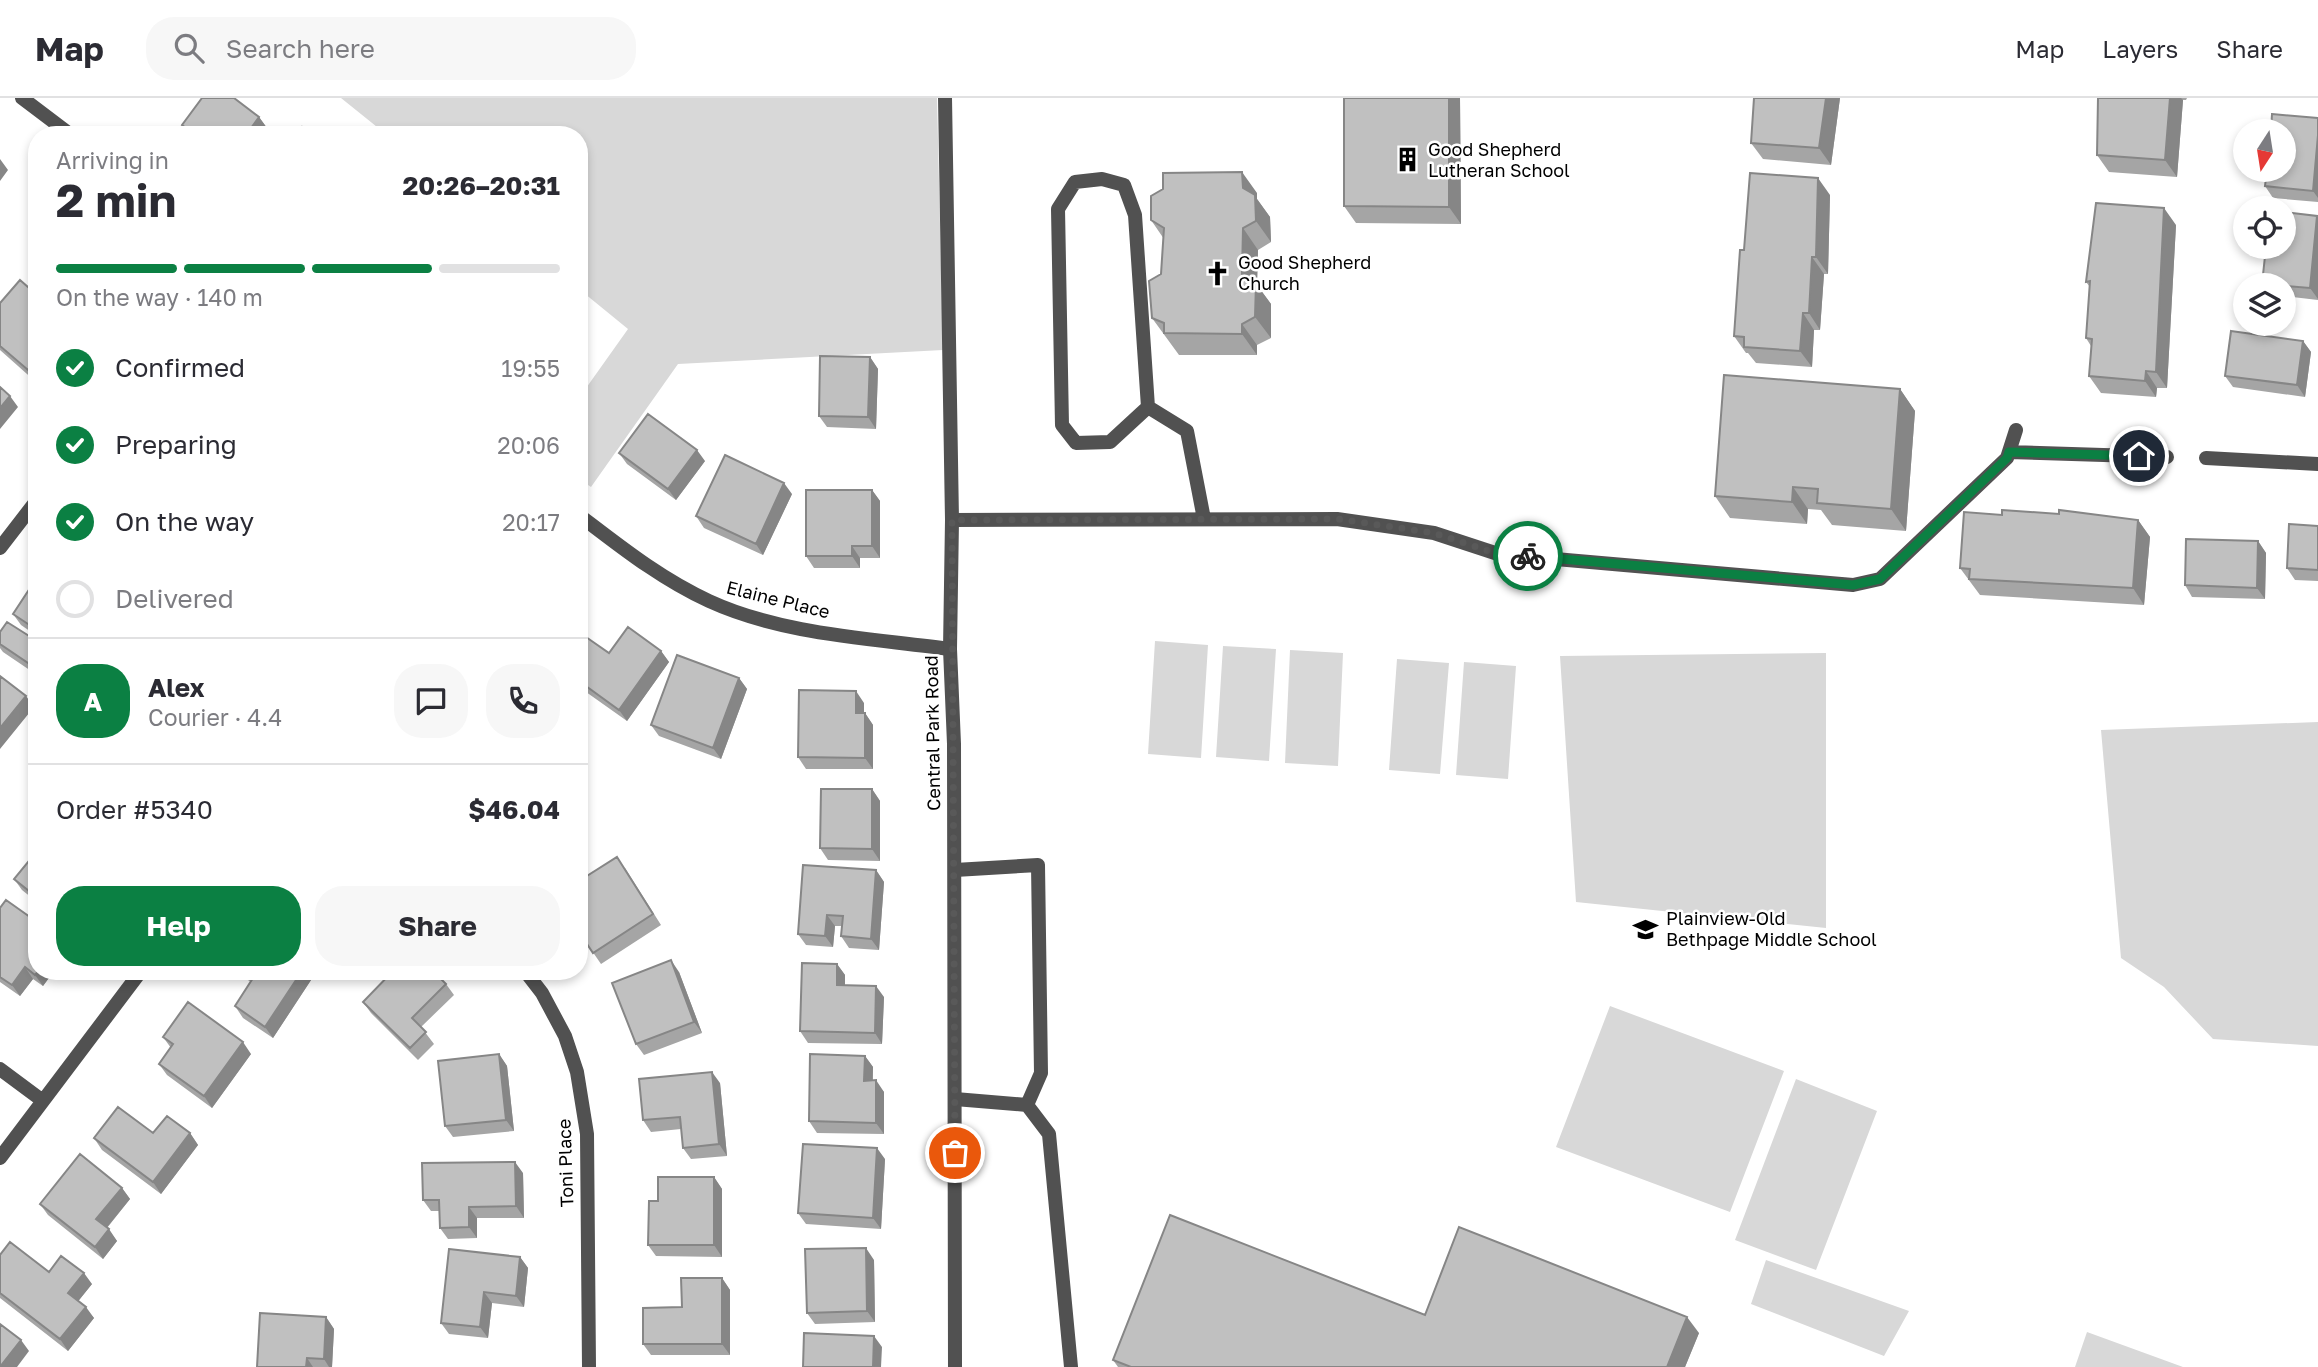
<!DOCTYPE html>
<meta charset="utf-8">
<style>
body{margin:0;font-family:"Golos Text",sans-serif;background:#f7f7f7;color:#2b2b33;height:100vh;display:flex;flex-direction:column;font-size:26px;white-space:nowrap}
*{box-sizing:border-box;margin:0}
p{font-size:23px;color:#7c7c81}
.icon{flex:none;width:38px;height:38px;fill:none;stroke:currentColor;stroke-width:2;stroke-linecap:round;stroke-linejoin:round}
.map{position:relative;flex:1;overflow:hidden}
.panel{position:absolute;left:28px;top:28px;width:560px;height:854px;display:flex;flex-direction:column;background:#fff;border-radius:28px;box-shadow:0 4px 10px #0003}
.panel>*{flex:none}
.needle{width:46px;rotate:192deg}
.controls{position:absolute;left:2233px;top:21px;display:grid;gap:14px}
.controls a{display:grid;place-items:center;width:63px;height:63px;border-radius:50%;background:#fff;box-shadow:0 4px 10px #0003;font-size:35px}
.pin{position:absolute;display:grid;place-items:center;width:60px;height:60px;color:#fff;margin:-30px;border:4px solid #fff;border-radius:50%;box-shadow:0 2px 7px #0007}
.courier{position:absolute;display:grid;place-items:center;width:70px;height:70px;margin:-35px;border:5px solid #0b8043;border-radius:50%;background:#fff;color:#222;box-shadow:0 2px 9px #0007}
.headline em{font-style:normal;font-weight:700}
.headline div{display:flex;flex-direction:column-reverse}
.headline{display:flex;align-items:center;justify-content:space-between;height:119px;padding:0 28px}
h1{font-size:46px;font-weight:700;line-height:52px}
.bar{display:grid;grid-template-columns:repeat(4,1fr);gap:10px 7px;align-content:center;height:84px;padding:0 28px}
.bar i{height:9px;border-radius:5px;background:#e1e1e2}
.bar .current{background:#0b8043}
.bar p{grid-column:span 4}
.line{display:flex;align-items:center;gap:18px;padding:0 28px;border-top:2px solid #e1e1e2}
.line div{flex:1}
.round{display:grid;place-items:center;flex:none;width:74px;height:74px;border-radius:28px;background:#f7f7f7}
ol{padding:0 28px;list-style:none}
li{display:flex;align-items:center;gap:21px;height:77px}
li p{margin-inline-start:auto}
li .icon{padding:7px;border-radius:50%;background:#0b8043;color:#fff;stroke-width:4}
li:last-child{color:#7c7c81}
li i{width:38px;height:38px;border:4px solid #e1e1e2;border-radius:50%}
.primary-button{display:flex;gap:14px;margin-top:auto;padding:14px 28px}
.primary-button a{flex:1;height:80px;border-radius:28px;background:#0b8043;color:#fff;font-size:28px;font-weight:700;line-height:80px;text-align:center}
.primary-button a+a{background:#f7f7f7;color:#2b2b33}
header{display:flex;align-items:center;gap:42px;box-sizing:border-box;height:98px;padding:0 35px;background:#fff;border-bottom:2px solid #e1e1e2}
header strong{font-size:33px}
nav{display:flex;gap:38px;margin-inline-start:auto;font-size:24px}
.search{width:490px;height:63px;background:#f7f7f7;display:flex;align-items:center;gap:18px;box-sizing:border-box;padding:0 24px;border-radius:28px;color:#7c7c81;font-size:26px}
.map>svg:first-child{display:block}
.green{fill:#d8d8d8}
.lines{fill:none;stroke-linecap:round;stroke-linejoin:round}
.service{stroke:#515151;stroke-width:14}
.minor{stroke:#515151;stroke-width:14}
.tertiary{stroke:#515151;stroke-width:14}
.wall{fill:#a5a5a5}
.shaded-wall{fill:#868686}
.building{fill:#c0c0c0;stroke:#868686;stroke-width:2}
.done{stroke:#595959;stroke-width:7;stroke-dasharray:0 12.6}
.route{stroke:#0b8043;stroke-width:9}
.labels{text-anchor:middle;stroke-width:5;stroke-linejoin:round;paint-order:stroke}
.poi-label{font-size:18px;fill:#000;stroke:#fff;text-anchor:start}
.street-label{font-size:18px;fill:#000;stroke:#fff}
</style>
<header>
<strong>Map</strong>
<div class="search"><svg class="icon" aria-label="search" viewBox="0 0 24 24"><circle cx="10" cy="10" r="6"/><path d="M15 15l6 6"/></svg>Search here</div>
<nav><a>Map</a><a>Layers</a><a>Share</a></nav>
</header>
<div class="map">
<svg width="2318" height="1269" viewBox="0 0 2318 1269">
<rect width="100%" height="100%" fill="#fff"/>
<!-- green -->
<path class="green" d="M341,0h596l6,252 -265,14 -87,123 -12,-8v-81l49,-69 -49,-40v-154h-192z
M1155,543l53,4 -7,113 -53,-4z
M1223,548l53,3 -7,112 -53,-4z
M1290,552l53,3 -5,113 -53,-3z
M1826,555v275l-250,-26 -16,-246z
M1397,561l52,4 -9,111 -51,-4z
M1464,564l52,4 -8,113 -52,-4z
M2318,624v324l-105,-7 -49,-52 -43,-29 -20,-228z
M1610,908l174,65 -54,141 -174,-65z
M1796,981l81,32 -61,159 -81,-30z
M1766,1162l143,51 -25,45 -133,-52z
M2087,1234l96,35h-108z"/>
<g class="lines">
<!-- service -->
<path class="service" d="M1102,81l22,6 11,30 13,192 -38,35 -34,1 -14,-18 -4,-216 17,-27z
M1148,309l39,24 17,88
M2009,354l158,5
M952,422l385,-1 97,14 64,21 355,31 27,-6 127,-121 9,-28
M955,772l83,-5 3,208 -14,32
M955,1001l72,6 22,29 22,233"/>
<!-- minor -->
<path class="minor" d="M22,0l49,37
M2206,360l112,6
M579,417c42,32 82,64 130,86 74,34 161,37 241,48
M0,450l37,-48
M525,873l17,22 23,43 12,36 10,62 2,233
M0,971l43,32
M0,1060l141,-187"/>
<!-- tertiary -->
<path class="tertiary" d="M945,0l7,422 -2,129 4,95 1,623"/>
</g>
<!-- wall -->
<path class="wall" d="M1344,0h116l1,126 -105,-1 -12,-17z
M1754,0h86l-9,67 -68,-6 -12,-16z
M2098,0h89l-1,2h-3l-6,77 -68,-5 -12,-17z
M259,19l8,11 -5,7h-73l-7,-10z
M2318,20v84l-45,-4 -8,-12z
M1163,91l94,4v6l13,18 1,25 -13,8 -1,35 14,19v34l-14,7v10h-78l-27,-37 9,-44 3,-35 -13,-19z
M1830,97l-2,79h-4l-4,56h-6l-2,37 -56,-4 -8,-10h-2l-12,-17 10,-86z
M2317,118l1,84 -34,-4v-11h-20l-2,-1z
M2176,127l-9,163h-10l-1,9 -55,-4 -12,-17 2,-30 -5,-8 4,-51 -4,-5z
M0,205l36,79 -36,-32z
M2303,243l8,11 -6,45 -72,-10 -8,-11z
M870,259l8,12 -2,60 -49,-2 -8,-11z
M1900,291l15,22 -9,120 -74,-6 -11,-15 -13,-1 -1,15 -77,-6 -15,-22z
M619,355l86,8 -29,39 -49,-36z
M872,392l8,11v57h-20v10h-46l-8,-12z
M792,396l-29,61 -59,-27 -8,-12z
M2002,417l136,5 12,17 -6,68 -164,-10 -20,-27z
M2318,428v55l-23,-1 -8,-12z
M2258,443l8,12 -1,46 -73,-2 -7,-12z
M36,481l1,57 -16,-11 -8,-11z
M0,534l37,9v34l-34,-23 -3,-4z
M579,548l30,7 52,-2 8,11 -42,59 -48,-34z
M739,580l8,11 -26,70 -62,-23 -8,-11z
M864,605v10h1l8,12v44h-67l-8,-12z
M872,691l8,12v60l-52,-1 -8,-12z
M37,753v51l-15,-12 -8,-11z
M625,770l36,57 -60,39 -22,-32z
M876,772l8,12 -5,68 -30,-2 -8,-12 1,-10h-7l-2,21 -27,-2 -8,-11z
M0,810l37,63h17l-11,15 -10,-7 -13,17 -20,-14z
M837,866l8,11v10l39,12 -2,47 -74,-1 -8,-12z
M234,873h75l4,6 -40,61 -30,-20 -8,-12 16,-24z
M679,874l23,61 -58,22 -8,-11z
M446,886l8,11 -33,32 13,17 -16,16 -47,-47 -8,-11z
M163,939l88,17 -39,54 -45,-33 -8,-11 12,-16z
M499,956l8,12 7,65 -61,6 -8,-11z
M865,958l8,11v14l11,11v42l-67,-1 -8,-12z
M720,985l7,73 -36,3 -8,-11 -2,-19 -30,3 -8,-12z
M190,1035l8,12 -37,49 -59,-44 -8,-12z
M885,1061l-4,70 -75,-5 -8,-11z
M523,1075l1,45h-47v20l-29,1 -8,-11v-17h-9l-8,-11z
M714,1079l8,12v68l-66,-1 -8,-11 10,-44z
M122,1090l8,11 -23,29 10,13 -14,18 -55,-44 -8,-11z
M0,1157l49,17 43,12 -14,17 16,17 -26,33 -68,-53z
M520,1159l8,11 -4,39 -32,-4 -4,35 -39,-4 -8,-11z
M874,1162l1,62 -60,2 -8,-11z
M722,1180l8,12v65h-79l-8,-11 39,-37z
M1425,1217l274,18 -14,34h-567l-5,-7z
M326,1219l8,12 -2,38h-75z"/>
<!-- shaded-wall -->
<path class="shaded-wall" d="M1449,0h11l1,126 -12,-17z
M1826,0h14l-9,67 -12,-17z
M2170,0h11l2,2 -6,77 -12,-17z
M259,19l8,11 -5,7h-16z
M2318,37v63l-5,-7z
M0,61l8,11 -8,11z
M1242,74l15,21v6l13,18 1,25 -15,-21 -13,-33z
M1818,80l12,17 -2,79 -12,-17z
M2164,110l12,17 -9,163 -11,-16z
M2317,118l1,1v82l-8,-11z
M1243,130l15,22 -1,35 14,19v34l-16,-21 -13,-43z
M1812,159l12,17 -4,56 -11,-17z
M1803,215l11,17 -2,37 -12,-16z
M1242,226l15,21v10l-15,-21z
M2303,243l8,11 -6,45 -8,-12z
M870,259l8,12 -2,60 -8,-12z
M37,263l-1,21 -8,-12z
M2146,273l11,17 -1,9 -11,-16z
M1900,291l15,22 -9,120 -15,-22z
M10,298l8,11 -18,22v-21z
M697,352l8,11 -29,39 -8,-11z
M784,385l8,11 -29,61 -7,-11z
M1793,389l15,22 -1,15 -15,-22z
M872,392l8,11v57l-8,-12z
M2138,422l12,17 -6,68 -11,-17z
M2258,443l8,12 -1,46 -8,-11z
M852,448l8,12v10l-8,-12z
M661,553l8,11 -42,59 -8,-11z
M739,580l8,11 -26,70 -8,-11z
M856,593l8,12v22l-8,-12z
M26,598l8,11 -34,42v-21z
M865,615l8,12v44l-8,-11z
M872,691l8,12v60l-8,-12z
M876,772l8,12 -5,68 -8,-11z
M827,817l8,11 -2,21 -8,-11z
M671,862l8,12 23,61 -8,-11z
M837,866l8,11v21l-8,-11z
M25,869l8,12 -13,17 -8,-11z
M38,873h16l-11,15 -8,-11z
M302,873h7l4,6 -40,61 -8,-11z
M876,888l8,11 -2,47 -7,-11z
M243,944l8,12 -39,54 -8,-12z
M499,956l8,12 7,65 -8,-11z
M865,958l8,11 -1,25 -8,-11z
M712,974l8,11 7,73 -8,-12z
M876,982l8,12v42l-8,-11z
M190,1035l8,12 -37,49 -8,-12z
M877,1050l8,11 -4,70 -8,-11z
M515,1064l8,11 1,45 -8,-12z
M714,1079l8,12v68l-8,-12z
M122,1090l8,11 -26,32 -8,-12z
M469,1109l8,11v20l-8,-11z
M109,1131l8,12 -14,18 -8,-12z
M866,1150l8,12 1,62 -8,-11z
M520,1159l8,11 -4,39 -8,-11z
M84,1175l8,11 -16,20 -8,-11z
M722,1180l8,12v65l-8,-11z
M484,1194l8,11 -4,35 -8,-11z
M86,1209l8,11 -26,33 -8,-12z
M326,1219l8,12 -2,38h-3l-5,-8z
M1687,1219l12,16 -14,34h-18z
M874,1238l8,11 -1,20h-8z
M21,1242l8,11 -12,16h-17z
M307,1260l6,9h-7z"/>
<!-- building -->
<path class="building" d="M202,0h32l25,19 -13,18h-51l-13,-10z
M1344,0h105v109l-105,-1z
M1754,0h72l-7,50 -68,-5z
M2098,0h72l-5,62 -68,-5z
M2272,16l46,4v17l-5,56 -48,-5 2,-16h17v-39h-13z
M302,29l9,8h-16z
M1242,74l1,16 12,7 1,26 -13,7 -1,46 14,9 -1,34 -13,7v10l-78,-1v-10l-12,-5 -3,-37 12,-7 3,-46 -13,-8v-24l12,-7v-16z
M1750,75l68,5 -2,79h-4l-3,56h-6l-3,38 -56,-4v-10l-10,-1 6,-86h4z
M2096,105l68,5 -8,164 -10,-1 -1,10 -56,-5 3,-37 -6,-1 4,-57 -4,1z
M2284,114l33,4 -7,72 -48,-4 4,-37h18z
M37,163v9l-4,-4z
M20,182l17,15v66l-9,9 -28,-24v-43z
M2231,233l72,10 -6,44 -72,-9z
M820,258l50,1 -2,60 -49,-1z
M1724,277l176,14 -9,120 -74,-6 1,-14 -25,-2 -1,15 -77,-6z
M0,289l10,9 -10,12z
M648,316l49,36 -29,39 -49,-36z
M725,357l59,28 -28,61 -60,-28z
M806,392h66v56h-20v10h-46z
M2002,412l57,4v-4l79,10 -5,68 -164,-9 1,-10 -10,-1 4,-56 38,3z
M2289,426l29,2v44l-31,-2z
M2186,441l72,2 -1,47 -72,-3z
M36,481h1v51l-24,-16z
M7,524l30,19v28l-37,-25v-12z
M628,529l33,24 -42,59 -40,-29v-35l7,-9 23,16z
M677,557l62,23 -26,70 -62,-23z
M0,578l26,20 -26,32z
M799,592l57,1v22h9v45l-67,-1z
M821,691h51v60l-52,-1z
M37,753v41l-3,3 -20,-16z
M617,759l36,57 -60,39 -14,-21v-51z
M803,767l73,5 -5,69 -30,-3 2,-20 -16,-1 -2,21 -27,-2z
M6,802l31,22v49h1l-3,4 -10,-8 -13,18 -12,-8v-69z
M671,862l23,62 -58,22 -24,-61z
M802,865l35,1v21l39,1 -1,47 -75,-2z
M243,873h59l-37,56 -30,-21 18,-28z
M393,873h40l13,13 -34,34 14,14 -16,16 -47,-46z
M188,904l55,40 -39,54 -45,-32 14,-20 -10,-7z
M499,956l7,66 -61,6 -7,-65z
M810,956l55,2 -1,25 12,-1v43l-67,-2z
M712,974l7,72 -36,4 -3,-31 -37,3 -4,-41z
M118,1009l35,26 14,-17 23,17 -37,49 -59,-44z
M803,1046l74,4 -4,70 -75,-5z
M80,1056l42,34 -26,31 13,10 -14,18 -55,-43z
M515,1064l1,44 -47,1v20l-29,1 -1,-28h-16l-1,-37z
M658,1079h56v68h-66l1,-44h9z
M1170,1117l255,100 34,-88 228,90 -20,50h-536l-18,-7z
M10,1144l39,30 12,-16 23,17 -16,20 18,14 -26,32 -60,-46v-38z
M866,1150l1,63 -60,2 -2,-64z
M449,1151l71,8 -4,39 -32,-4 -4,35 -39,-4z
M681,1180h41v66h-79v-36l39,-1z
M260,1215l66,4 -2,42 -17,-1 -1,9h-49z
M0,1226l21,16 -21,27z
M804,1235l70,3 -1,31h-70z"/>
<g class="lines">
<!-- done -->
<path class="done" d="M955,1055l-3,-633 386,-1 96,14 64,21 30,2"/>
<!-- route -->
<path class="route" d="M1528,458l325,29 27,-6 127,-121 2,-6 130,4"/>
</g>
<!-- icons -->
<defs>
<symbol id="building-bare" viewBox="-9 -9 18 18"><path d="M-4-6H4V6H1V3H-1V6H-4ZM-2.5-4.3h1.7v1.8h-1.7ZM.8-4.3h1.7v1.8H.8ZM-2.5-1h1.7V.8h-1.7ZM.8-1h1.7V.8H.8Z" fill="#000" stroke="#fff" stroke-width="2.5" paint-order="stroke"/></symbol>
<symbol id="church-bare" viewBox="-9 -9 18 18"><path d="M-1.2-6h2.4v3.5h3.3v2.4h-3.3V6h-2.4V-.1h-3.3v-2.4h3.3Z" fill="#000" stroke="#fff" stroke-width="2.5" paint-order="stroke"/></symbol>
<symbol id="school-bare" viewBox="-9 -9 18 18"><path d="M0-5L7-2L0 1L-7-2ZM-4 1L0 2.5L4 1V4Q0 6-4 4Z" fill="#000" stroke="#fff" stroke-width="2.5" paint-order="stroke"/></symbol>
</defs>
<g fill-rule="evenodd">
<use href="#building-bare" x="1390" y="44" width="35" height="35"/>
<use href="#church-bare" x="1200" y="158" width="35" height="35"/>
<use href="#school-bare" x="1628" y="814" width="35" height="35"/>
</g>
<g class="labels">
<!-- poi labels -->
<g class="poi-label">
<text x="1428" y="58">Good Shepherd<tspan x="1428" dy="21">Lutheran School</tspan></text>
<text x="1238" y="171">Good Shepherd<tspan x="1238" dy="21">Church</tspan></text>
<text x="1666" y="827">Plainview-Old<tspan x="1666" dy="21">Bethpage Middle School</tspan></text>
</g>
<!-- street labels -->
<g class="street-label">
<text transform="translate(778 502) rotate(14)" y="6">Elaine Place</text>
<text transform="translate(933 635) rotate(-91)" y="6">Central Park Road</text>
<text transform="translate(566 1065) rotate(-92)" y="6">Toni Place</text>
</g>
</g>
</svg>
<div class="controls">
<a><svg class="needle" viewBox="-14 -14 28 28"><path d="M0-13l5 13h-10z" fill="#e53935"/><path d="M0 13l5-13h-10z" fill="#7c7c81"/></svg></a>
<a><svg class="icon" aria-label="locate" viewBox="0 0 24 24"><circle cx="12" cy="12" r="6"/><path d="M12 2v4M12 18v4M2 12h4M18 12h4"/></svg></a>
<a><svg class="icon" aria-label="layers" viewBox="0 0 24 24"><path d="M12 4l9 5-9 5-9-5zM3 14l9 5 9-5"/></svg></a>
</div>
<div class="pin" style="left:955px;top:1055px;background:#ea580c"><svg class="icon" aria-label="bag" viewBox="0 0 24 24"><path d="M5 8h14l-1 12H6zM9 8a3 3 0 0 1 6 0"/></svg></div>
<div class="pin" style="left:2139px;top:358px;background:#1f2937"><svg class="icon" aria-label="home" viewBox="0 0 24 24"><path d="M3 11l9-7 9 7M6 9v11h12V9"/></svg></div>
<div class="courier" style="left:1528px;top:458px"><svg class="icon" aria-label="bike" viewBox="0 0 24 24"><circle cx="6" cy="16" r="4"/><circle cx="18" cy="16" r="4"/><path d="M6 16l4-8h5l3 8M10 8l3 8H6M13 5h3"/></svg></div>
<section class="panel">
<div class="headline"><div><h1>2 min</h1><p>Arriving in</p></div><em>20:26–20:31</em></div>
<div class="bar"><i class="current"></i><i class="current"></i><i class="current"></i><i></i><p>On the way · 140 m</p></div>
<ol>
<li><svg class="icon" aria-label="check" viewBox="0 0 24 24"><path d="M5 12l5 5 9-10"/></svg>Confirmed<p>19:55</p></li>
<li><svg class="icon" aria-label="check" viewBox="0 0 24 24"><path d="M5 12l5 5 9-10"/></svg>Preparing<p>20:06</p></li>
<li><svg class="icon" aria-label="check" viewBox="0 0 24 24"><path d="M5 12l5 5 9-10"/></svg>On the way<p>20:17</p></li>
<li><i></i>Delivered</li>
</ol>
<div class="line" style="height:126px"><b class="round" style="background:#0b8043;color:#fff">A</b><div><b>Alex</b><p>Courier · 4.4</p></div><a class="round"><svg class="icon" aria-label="chat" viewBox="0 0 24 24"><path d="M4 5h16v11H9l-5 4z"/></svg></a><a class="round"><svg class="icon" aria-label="phone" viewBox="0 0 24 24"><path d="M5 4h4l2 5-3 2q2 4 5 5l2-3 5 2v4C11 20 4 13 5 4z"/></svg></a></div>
<div class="line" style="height:91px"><div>Order #5340</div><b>$46.04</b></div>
<div class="primary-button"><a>Help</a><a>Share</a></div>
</section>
</div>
